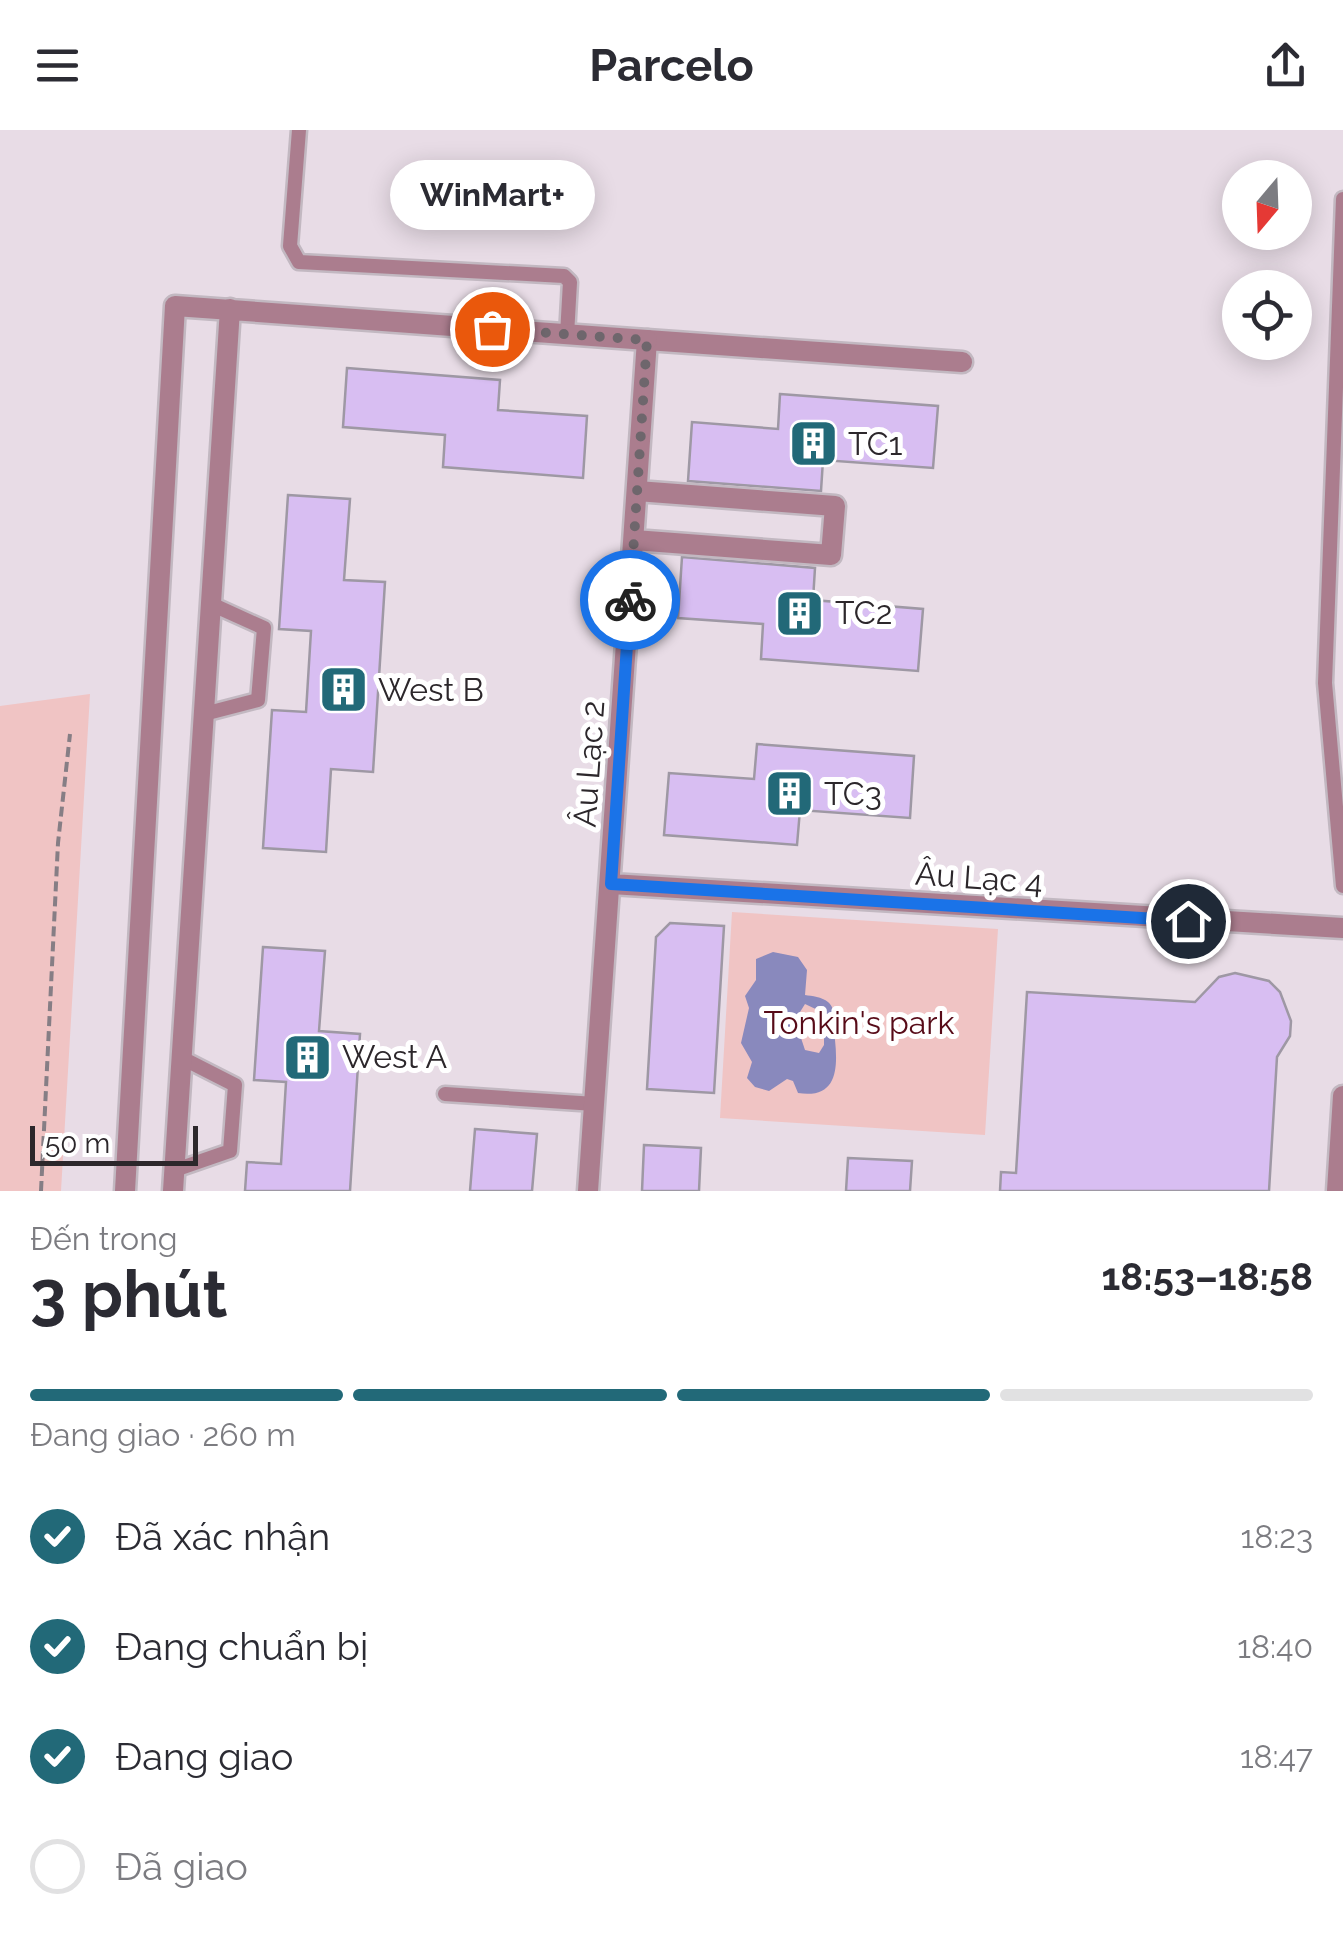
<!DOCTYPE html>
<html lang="vi">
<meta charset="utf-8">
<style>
body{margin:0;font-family:Raleway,sans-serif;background:#f7f7f7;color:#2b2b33;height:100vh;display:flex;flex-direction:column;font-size:38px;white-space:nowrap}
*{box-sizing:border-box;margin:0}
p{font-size:32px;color:#7c7c81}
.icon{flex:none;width:55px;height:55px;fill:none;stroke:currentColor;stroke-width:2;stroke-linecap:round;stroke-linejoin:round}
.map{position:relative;height:1061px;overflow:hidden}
.side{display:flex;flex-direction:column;background:#fff;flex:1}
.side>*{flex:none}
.needle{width:65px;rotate:199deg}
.controls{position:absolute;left:1222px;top:30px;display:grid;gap:20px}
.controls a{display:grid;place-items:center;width:90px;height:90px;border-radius:50%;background:#fff;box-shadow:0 5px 25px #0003;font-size:50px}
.scale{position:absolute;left:30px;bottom:25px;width:168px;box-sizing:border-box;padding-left:10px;border:5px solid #2c272b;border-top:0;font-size:28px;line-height:35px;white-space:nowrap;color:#2c272b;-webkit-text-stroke:8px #fff;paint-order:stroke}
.pin{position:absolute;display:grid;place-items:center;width:85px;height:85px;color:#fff;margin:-42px;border:5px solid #fff;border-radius:50%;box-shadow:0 2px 10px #0007}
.courier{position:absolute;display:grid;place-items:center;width:100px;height:100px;margin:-50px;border:8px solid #1a73e8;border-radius:50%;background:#fff;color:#222;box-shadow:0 2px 12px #0007}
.bubble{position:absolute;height:70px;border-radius:35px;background:#fff;box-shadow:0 5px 25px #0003;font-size:32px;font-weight:700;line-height:70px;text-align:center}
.overview em{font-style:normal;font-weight:700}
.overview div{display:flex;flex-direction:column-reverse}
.overview{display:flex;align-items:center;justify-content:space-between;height:170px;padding:0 30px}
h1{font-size:65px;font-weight:700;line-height:75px}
.bar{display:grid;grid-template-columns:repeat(4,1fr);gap:15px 10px;align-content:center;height:120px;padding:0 30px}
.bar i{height:12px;border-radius:8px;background:#e1e1e2}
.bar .current{background:#226978}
.bar p{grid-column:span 4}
ol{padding:0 30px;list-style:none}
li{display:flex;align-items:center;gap:30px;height:110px}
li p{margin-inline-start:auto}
li .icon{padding:10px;border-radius:50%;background:#226978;color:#fff;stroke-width:4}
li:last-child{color:#7c7c81}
li i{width:55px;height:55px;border:5px solid #e1e1e2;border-radius:50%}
header{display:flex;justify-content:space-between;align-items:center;height:130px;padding:0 30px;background:#fff;font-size:45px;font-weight:700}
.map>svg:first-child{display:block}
.green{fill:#f0c4c4}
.water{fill:#8989bd;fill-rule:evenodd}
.building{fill:#d8bef2;stroke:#9e98a4;stroke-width:2.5}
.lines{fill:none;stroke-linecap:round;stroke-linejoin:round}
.service-casing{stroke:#c2b8c1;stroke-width:19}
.minor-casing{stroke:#c2b8c1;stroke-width:25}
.tertiary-casing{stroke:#c2b8c1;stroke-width:25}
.path{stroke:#867e85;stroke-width:4;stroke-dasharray:10 5;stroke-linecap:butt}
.service{stroke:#ab7d8e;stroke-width:14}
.minor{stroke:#ab7d8e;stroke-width:20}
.tertiary{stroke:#ab7d8e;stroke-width:20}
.done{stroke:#6e666c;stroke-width:10;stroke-dasharray:0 18}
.route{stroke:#1a73e8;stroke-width:12}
.labels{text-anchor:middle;stroke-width:10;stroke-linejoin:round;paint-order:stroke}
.poi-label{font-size:32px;fill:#2c272b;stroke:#fff;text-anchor:start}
.street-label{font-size:32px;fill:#2c272b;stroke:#fff}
.park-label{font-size:32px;fill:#570b18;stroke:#fff}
</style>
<header><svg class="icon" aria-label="menu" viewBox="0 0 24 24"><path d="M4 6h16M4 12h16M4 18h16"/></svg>Parcelo<svg class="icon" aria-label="share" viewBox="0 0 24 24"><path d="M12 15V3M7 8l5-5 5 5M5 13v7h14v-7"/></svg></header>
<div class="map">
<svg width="1343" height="1061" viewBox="0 0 1343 1061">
<rect width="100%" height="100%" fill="#e8dce6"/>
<!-- green -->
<path class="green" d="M90,564l-29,497h-61v-485z
M732,782l266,17 -13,206 -265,-17z"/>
<!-- water -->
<path class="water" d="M773,822l25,5 9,13 -2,25c7,1 17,2 23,7 10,8 5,27 7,38 3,29 2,59 -37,53l-5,-12 -6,-2 -18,12 -14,-4 -8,-9 5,-16 -11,-19 8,-35 -4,-12 11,-16v-21zM805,874l19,9v32l-5,8 -14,-3 -10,-30z"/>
<!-- building -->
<path class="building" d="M347,238l153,12 -2,30 89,6 -4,62 -140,-11 2,-32 -102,-8z
M780,264l158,12 -5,62 -110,-8 -2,31 -133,-10 4,-59 86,7z
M288,365l62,4 -6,81 41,2 -12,190 -42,-3 -5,83 -63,-4 9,-138 34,2 5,-81 -32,-2z
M682,427l133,11 -2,32 110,9 -5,62 -157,-12 2,-35 -85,-6z
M757,614l157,12 -4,62 -110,-8 -3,35 -133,-10 5,-62 85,6z
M670,793l54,3 -10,167 -67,-4 9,-152z
M263,817l62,4 -6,80 41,3 -10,157h-105l2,-29 34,2 5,-82 -32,-2z
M1235,843l34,8 11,11 11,29 -1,15 -13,21 -8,134h-269l1,-19 15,1 11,-181 168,10 24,-25z
M475,999l62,5 -5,57h-62z
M644,1015l57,3 -2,43h-57z
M848,1028l64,3 -2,30h-64z"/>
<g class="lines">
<defs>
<path id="service" d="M299,0l-9,116 9,16 265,14 6,6 -3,53
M1343,69l-18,484 18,203
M204,584l54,-14 6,-72 -53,-24
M445,964l150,10
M175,1040l55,-19 5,-66 -53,-27"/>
<path id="minor" d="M634,410l197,15 4,-49 -198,-15
M611,754l732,44
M588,1061l59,-851 315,22
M1337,1061l6,-95"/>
<path id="tertiary" d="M125,1061l50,-885 472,34
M173,1061l57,-882"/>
</defs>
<!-- service casing -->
<use href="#service" class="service-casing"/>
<!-- minor casing -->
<use href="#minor" class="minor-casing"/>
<!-- tertiary casing -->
<use href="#tertiary" class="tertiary-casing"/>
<!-- path -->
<path class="path" d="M41,1061l17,-348 12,-109"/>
<!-- service -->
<use href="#service" class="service"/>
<!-- minor -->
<use href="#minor" class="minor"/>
<!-- tertiary -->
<use href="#tertiary" class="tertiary"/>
</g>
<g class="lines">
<!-- done -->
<path class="done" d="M492,199l155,11 -17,260"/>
<!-- route -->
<path class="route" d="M630,470l-19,284 577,37"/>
</g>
<!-- icons -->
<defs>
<symbol id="building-square" viewBox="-11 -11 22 22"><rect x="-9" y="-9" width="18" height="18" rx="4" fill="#226978" stroke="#fff"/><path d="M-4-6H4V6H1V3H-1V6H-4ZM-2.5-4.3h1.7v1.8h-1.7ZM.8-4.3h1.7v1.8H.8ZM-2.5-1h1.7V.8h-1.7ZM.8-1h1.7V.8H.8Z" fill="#fff"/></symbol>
</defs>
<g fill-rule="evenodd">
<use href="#building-square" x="786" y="286" width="55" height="55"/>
<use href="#building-square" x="772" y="456" width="55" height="55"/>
<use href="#building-square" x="316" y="532" width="55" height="55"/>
<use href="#building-square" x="762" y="636" width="55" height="55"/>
<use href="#building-square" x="280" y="900" width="55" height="55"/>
</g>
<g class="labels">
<!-- poi labels -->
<g class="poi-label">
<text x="848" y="325">TC1</text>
<text x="835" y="494">TC2</text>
<text x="378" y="571">West B</text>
<text x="824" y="675">TC3</text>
<text x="342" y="938">West A</text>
</g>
<!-- street labels -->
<g class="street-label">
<text transform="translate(589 634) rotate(-86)" y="11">Âu Lạc 2</text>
<text transform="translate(979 748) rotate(4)" y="11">Âu Lạc 4</text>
</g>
<!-- park labels -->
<g class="park-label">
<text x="859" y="904">Tonkin's park</text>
</g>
</g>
</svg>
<div class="controls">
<a><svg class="needle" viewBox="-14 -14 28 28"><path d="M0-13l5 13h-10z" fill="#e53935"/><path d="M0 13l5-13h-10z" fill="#7c7c81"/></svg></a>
<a><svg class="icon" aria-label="locate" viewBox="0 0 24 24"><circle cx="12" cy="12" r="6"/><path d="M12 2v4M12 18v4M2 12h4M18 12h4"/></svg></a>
</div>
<div class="scale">50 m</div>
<div class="pin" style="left:492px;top:199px;background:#ea580c"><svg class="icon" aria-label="bag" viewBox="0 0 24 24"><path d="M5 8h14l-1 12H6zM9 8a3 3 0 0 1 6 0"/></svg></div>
<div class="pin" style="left:1188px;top:791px;background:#1f2937"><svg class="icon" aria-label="home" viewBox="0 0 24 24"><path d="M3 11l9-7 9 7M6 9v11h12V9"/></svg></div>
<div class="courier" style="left:630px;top:470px"><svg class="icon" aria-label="bike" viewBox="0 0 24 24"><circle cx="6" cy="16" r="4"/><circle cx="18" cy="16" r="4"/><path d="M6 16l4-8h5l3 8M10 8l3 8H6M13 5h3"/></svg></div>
<div class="bubble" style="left:390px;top:30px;width:205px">WinMart+</div>
</div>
<section class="side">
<div class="overview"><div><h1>3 phút</h1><p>Đến trong</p></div><em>18:53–18:58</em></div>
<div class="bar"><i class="current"></i><i class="current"></i><i class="current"></i><i></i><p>Đang giao · 260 m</p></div>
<ol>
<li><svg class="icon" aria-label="check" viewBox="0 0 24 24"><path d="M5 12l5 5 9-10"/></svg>Đã xác nhận<p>18:23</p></li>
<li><svg class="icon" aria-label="check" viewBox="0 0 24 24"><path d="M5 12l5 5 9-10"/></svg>Đang chuẩn bị<p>18:40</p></li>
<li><svg class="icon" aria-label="check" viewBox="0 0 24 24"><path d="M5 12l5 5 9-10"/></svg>Đang giao<p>18:47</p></li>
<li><i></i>Đã giao</li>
</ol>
</section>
